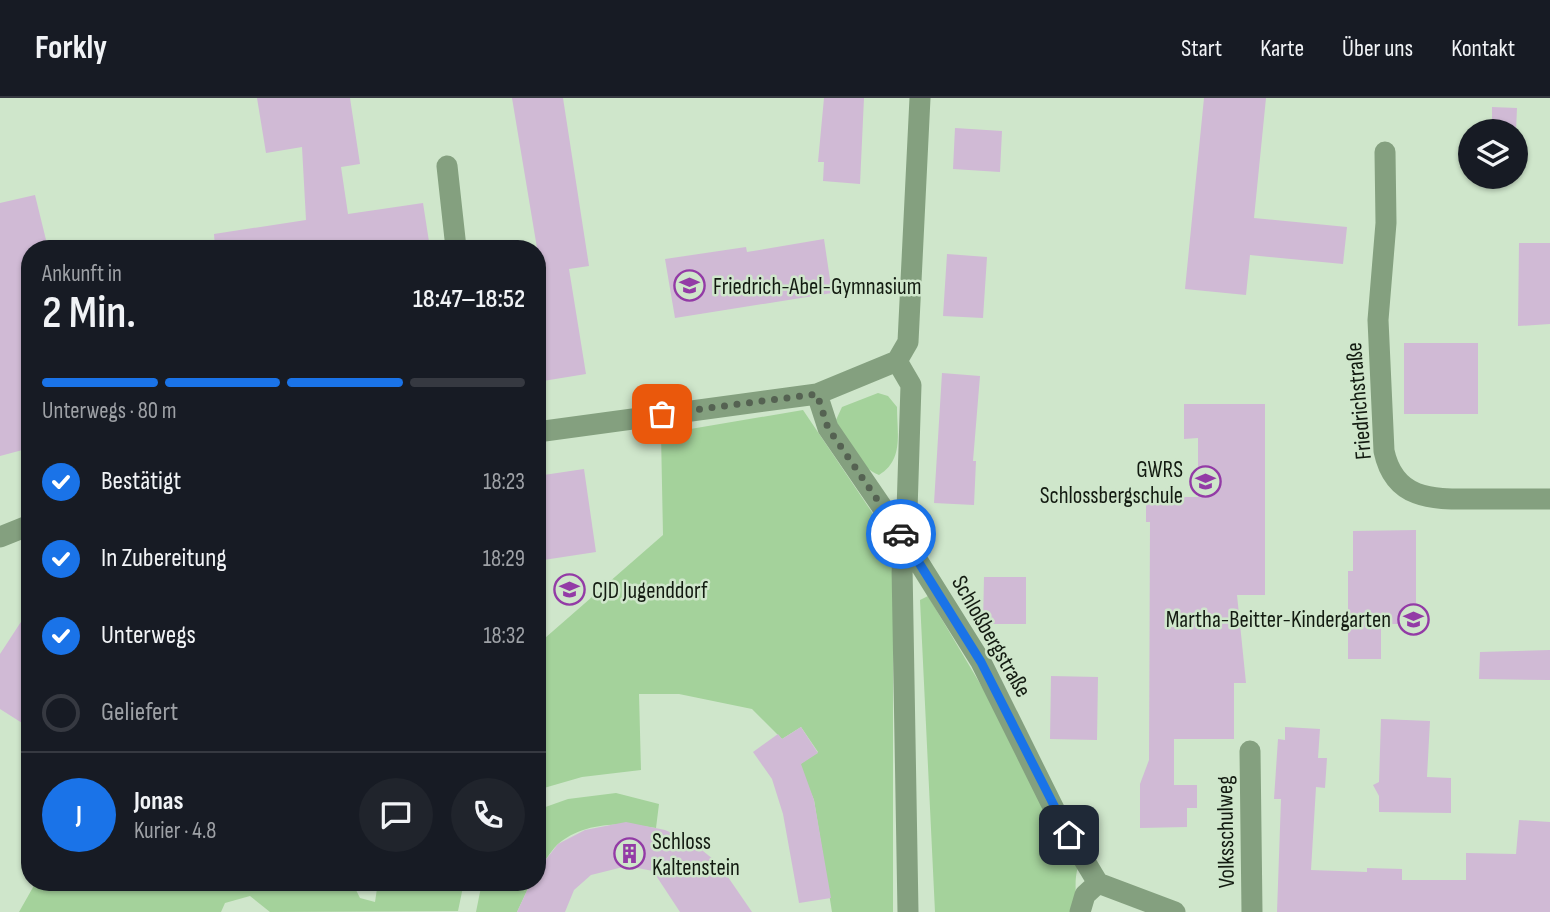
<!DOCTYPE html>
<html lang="de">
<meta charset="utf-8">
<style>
body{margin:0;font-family:"Sofia Sans Condensed",sans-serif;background:#20242c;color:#f1f3f6;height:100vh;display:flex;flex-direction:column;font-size:26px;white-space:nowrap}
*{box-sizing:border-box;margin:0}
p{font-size:23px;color:#9ea1a6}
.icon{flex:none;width:38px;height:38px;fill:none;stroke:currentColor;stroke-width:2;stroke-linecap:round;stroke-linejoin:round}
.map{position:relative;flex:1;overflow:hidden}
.drawer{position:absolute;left:21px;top:142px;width:525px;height:651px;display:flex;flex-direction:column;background:#171b24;border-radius:28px;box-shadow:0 2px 5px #0004}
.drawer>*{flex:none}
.tools{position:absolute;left:1458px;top:21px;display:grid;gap:14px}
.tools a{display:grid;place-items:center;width:70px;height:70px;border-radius:50%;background:#171b24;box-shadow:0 2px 5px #0004;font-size:35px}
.pin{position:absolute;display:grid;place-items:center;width:60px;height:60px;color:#fff;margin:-30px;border-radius:14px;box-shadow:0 4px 10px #0006}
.courier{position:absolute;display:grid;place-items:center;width:70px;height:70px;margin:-35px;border:5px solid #1a73e8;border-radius:50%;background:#fff;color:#222;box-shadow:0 2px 9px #0007}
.overview em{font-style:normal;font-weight:600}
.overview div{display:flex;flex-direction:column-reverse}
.overview{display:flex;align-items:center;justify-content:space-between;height:119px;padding:0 21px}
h1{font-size:46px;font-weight:600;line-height:52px}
.bar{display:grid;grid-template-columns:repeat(4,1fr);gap:10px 7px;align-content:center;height:84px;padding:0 21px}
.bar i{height:9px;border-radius:5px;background:#363941}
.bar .current{background:#1a73e8}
.bar p{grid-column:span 4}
.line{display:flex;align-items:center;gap:18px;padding:0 21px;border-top:2px solid #363941}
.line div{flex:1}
.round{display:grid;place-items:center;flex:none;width:74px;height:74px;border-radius:37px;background:#20242c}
ol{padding:0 21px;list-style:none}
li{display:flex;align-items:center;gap:21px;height:77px}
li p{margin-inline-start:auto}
li .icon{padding:7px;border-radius:50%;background:#1a73e8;color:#fff;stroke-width:4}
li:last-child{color:#9ea1a6}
li i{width:38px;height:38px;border:4px solid #363941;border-radius:50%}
header{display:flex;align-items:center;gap:42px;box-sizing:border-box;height:98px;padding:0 35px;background:#171b24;border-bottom:2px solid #363941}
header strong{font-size:33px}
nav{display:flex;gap:38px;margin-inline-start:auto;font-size:24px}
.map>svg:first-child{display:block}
.green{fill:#a4d29b}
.building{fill:#d0bad5}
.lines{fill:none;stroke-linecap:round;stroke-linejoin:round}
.minor{stroke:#84a07f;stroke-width:21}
.done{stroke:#556252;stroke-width:7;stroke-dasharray:0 12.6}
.route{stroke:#1a73e8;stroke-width:9}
.labels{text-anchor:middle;stroke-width:5;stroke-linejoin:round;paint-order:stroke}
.poi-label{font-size:23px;fill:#131b11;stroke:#cfe6cb;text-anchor:start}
.street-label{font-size:23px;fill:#131b11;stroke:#cfe6cb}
</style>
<header>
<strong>Forkly</strong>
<nav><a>Start</a><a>Karte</a><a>Über uns</a><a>Kontakt</a></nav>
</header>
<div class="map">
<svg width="1550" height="814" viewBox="0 0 1550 814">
<rect width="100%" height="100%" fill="#cfe6cb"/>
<!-- green -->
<path class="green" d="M878,295l10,3 9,11c0,26 7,53 -18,68 -21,-9 -36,-34 -43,-55l6,-13z
M803,312l85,126 5,46v330h-61l-18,-112 -15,-35 19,-13 -17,-25 -19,12 -30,-30 -73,-15h-40l2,76 -59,7 -45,13v-145l126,-110 -2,-101z
M928,498l57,96 93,175c-5,16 0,29 -4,45h-139l-15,-312z
M616,695l43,11 -3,24c-31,-6 -73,-7 -99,17 -7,7 -13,18 -20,26v-61l31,-11z
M36,784h323l-3,8 4,8 15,4 3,-20h86l-6,29 -188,1 -20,-16 -25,7 -4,9h-202z
M482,784h49l-14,30h-41z"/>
<!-- building -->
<path class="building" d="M257,0h93l10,66 -19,3 7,47 75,-11 7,45h-215l-1,-14 92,-14 -4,-73 -36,6z
M512,0h51l26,168 -20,3 17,105 -49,8v-134z
M824,0h40l-4,86 -37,-3 1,-19h-6z
M1204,0h62l-12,120 93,9 -4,37 -93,-9 -4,40 -61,-6z
M1492,9l25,1 -1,23h-24z
M955,30l47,3 -2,41 -47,-3z
M35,97l13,53h-18v200l-30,8v-253z
M824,141l8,54 -157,25 -10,-59 81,-12 1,5z
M1519,145h31v81l-32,2z
M947,156l40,3 -4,61 -40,-2z
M1404,245h74v71h-74z
M942,275l38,3 -7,85h3l-2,44 -40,-2z
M1184,306h81v191h-28l9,88h-12v56h-60v46h23v23h-10v19l-47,1v-44l9,-24 1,-238h-4v-25h52v-59l-14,1z
M584,371l12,83 -59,9v-85z
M1416,432v94h-35v35h-33v-88h5v-40z
M984,479h42v47h-43z
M30,510v120l-30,-19v-55z
M1550,552v30l-71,-1 1,-27z
M1051,578l47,1 -1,63 -47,-1z
M1381,621l49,2 -3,56 24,1v35l-72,-1v-16l-6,-11 6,-3z
M801,629l17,26 -17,11 13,36 17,98 -32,5 -16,-89 -11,-35 -19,-27 25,-18 4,5z
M1285,629l35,2 -2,29h9l-2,30 -9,-1 -5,83 56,2v-4l35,1v11h64v-27l50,1 3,-34 31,2v90h-273l4,-113h-7l4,-60 7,1z
M626,724l39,8 27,12 27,22 33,48h-72l-27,-41 -26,-5 -36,9 -17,15 -9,22h-48l14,-30h6v-11l21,-27 27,-14z"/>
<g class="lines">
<!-- minor -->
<path class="minor" d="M1385,54l1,71 -8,97 6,131c11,52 53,48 95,48 24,0 47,0 71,0
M447,68l9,82
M897,263l14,24 -5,157 -4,24 6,346
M897,263l11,-19 12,-244
M817,296l11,34 78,114 75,120 76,153 41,68 77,29
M537,334l280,-38 80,-33
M0,439l30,-12
M1250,653l2,161
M1080,814l5,-17 13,-12"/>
</g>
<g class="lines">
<!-- done -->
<path class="done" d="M662,316l155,-20 11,34 73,106"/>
<!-- route -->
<path class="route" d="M901,436l80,128 88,173"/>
</g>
<!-- icons -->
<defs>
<symbol id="school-ring" viewBox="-11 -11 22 22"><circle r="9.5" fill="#cfe6cb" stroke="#933ba6" stroke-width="1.5"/><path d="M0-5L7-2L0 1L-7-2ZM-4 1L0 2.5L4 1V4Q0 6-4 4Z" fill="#933ba6"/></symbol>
<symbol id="building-ring" viewBox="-11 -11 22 22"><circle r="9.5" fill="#cfe6cb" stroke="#933ba6" stroke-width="1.5"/><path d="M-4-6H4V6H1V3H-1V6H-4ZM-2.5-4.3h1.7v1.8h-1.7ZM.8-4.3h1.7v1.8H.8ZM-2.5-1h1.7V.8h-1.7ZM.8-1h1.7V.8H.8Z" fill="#933ba6"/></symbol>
</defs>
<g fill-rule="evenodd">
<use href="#school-ring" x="672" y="170" width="35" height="35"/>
<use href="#school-ring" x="1188" y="366" width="35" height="35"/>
<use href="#school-ring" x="552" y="474" width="35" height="35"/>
<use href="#school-ring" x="1396" y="504" width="35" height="35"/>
<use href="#building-ring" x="612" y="738" width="35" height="35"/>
</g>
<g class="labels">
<!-- poi labels -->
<g class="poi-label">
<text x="713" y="196">Friedrich-Abel-Gymnasium</text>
<text x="1183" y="379" text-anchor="end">GWRS<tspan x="1183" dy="26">Schlossbergschule</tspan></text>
<text x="592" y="500">CJD Jugenddorf</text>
<text x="1391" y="529" text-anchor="end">Martha-Beitter-Kindergarten</text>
<text x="652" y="751">Schloss<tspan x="652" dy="26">Kaltenstein</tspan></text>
</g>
<!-- street labels -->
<g class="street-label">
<text transform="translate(1358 303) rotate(-95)" y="8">Friedrichstraße</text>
<text transform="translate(992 538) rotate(60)" y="8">Schloßbergstraße</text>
<text transform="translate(1225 734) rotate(-91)" y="8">Volksschulweg</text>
</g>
</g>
</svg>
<div class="tools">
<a><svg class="icon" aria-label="layers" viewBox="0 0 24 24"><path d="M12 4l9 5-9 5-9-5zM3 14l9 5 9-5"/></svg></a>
</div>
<div class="pin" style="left:662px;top:316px;background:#ea580c"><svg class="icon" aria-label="bag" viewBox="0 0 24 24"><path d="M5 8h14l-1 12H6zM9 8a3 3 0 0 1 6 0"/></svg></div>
<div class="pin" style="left:1069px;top:737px;background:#1f2937"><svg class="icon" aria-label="home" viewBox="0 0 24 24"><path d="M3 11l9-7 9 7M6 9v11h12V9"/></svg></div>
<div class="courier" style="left:901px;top:436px"><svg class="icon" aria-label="car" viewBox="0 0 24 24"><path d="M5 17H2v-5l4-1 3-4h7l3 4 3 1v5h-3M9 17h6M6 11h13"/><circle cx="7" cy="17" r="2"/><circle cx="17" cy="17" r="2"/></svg></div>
<section class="drawer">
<div class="overview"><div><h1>2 Min.</h1><p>Ankunft in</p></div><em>18:47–18:52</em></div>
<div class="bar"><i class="current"></i><i class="current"></i><i class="current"></i><i></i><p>Unterwegs · 80 m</p></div>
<ol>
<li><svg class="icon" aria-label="check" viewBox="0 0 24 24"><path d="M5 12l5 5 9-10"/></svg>Bestätigt<p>18:23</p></li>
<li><svg class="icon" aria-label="check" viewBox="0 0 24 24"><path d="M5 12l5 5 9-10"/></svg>In Zubereitung<p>18:29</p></li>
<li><svg class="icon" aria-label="check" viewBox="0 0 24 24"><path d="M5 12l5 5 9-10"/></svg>Unterwegs<p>18:32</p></li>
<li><i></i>Geliefert</li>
</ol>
<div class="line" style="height:126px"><b class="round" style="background:#1a73e8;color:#fff">J</b><div><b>Jonas</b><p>Kurier · 4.8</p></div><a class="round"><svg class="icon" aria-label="chat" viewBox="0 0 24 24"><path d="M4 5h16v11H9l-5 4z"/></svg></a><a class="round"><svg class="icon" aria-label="phone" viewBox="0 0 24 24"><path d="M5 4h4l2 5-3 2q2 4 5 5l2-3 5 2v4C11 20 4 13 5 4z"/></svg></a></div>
</section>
</div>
